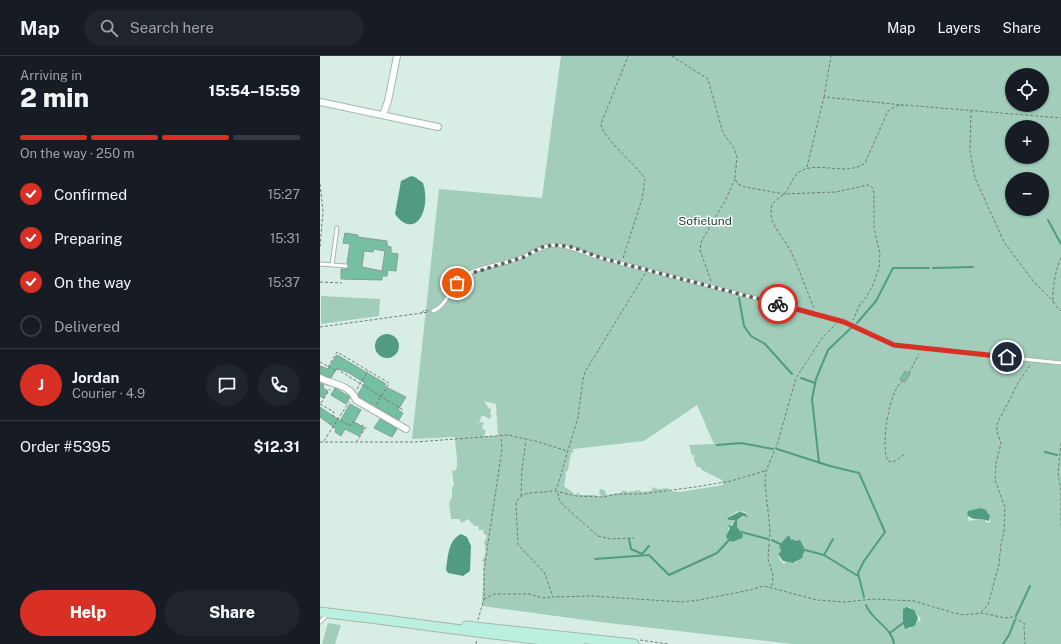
<!DOCTYPE html>
<meta charset="utf-8">
<style>
body{margin:0;font-family:"Public Sans",sans-serif;background:#20242c;color:#f1f3f6;height:100vh;display:flex;flex-direction:column;font-size:15px;white-space:nowrap}
*{box-sizing:border-box;margin:0}
p{font-size:13px;color:#9ea1a6}
.icon{flex:none;width:22px;height:22px;fill:none;stroke:currentColor;stroke-width:2;stroke-linecap:round;stroke-linejoin:round}
.map{position:relative;flex:1;overflow:hidden}
.sheet{display:flex;flex-direction:column;background:#171b24;width:320px}
.sheet>*{flex:none}
.controls{position:absolute;left:685px;top:12px;display:grid;gap:8px}
.controls a{display:grid;place-items:center;width:44px;height:44px;border-radius:50%;background:#171b24;box-shadow:0 1px 3px #0004;font-size:20px}
.pin{position:absolute;display:grid;place-items:center;width:34px;height:34px;color:#fff;margin:-17px;border:2px solid #fff;border-radius:50%;box-shadow:0 1px 4px #0007}
.courier{position:absolute;display:grid;place-items:center;width:40px;height:40px;margin:-20px;border:3px solid #d93025;border-radius:50%;background:#fff;color:#222;box-shadow:0 1px 5px #0007}
.head em{font-style:normal;font-weight:800}
.head div{display:flex;flex-direction:column-reverse}
.head{display:flex;align-items:center;justify-content:space-between;height:68px;padding:0 20px}
h1{font-size:26px;font-weight:800;line-height:30px}
.bar{display:grid;grid-template-columns:repeat(4,1fr);gap:6px 4px;align-content:center;height:48px;padding:0 20px}
.bar i{height:5px;border-radius:3px;background:#363941}
.bar .current{background:#d93025}
.bar p{grid-column:span 4}
.line{display:flex;align-items:center;gap:10px;padding:0 20px;border-top:1px solid #363941}
.line div{flex:1}
.round{display:grid;place-items:center;flex:none;width:42px;height:42px;border-radius:21px;background:#20242c}
ol{padding:0 20px;list-style:none}
li{display:flex;align-items:center;gap:12px;height:44px}
li p{margin-inline-start:auto}
li .icon{padding:4px;border-radius:50%;background:#d93025;color:#fff;stroke-width:4}
li:last-child{color:#9ea1a6}
li i{width:22px;height:22px;border:2px solid #363941;border-radius:50%}
.cta{display:flex;gap:8px;margin-top:auto;padding:8px 20px}
.cta a{flex:1;height:46px;border-radius:24px;background:#d93025;color:#fff;font-size:16px;font-weight:800;line-height:46px;text-align:center}
.cta a+a{background:#20242c;color:#f1f3f6}
header{display:flex;align-items:center;gap:24px;box-sizing:border-box;height:56px;padding:0 20px;background:#171b24;border-bottom:1px solid #363941}
header strong{font-size:19px}
nav{display:flex;gap:22px;margin-inline-start:auto;font-size:14px}
.search{width:280px;height:36px;background:#20242c;display:flex;align-items:center;gap:10px;box-sizing:border-box;padding:0 14px;border-radius:22px;color:#9ea1a6;font-size:15px}
main{display:flex;flex:1;min-height:0}
.map>svg:first-child{display:block}
.green{fill:#a1cdba;fill-rule:evenodd}
.water{fill:#519c80}
.lines{fill:none;stroke-linecap:round;stroke-linejoin:round}
.stream{stroke:#519c80;stroke-width:2}
.building{fill:#75c0a2;stroke:#879c93;fill-rule:evenodd}
.lane-casing{stroke:#a3b7ae;stroke-width:5}
.street-casing{stroke:#a3b7ae;stroke-width:8}
.secondary-casing{stroke:#a3b7ae;stroke-width:11}
.path{stroke:#6e7c76;stroke-width:1;stroke-dasharray:3 2;stroke-linecap:butt}
.lane{stroke:#fff;stroke-width:3}
.street{stroke:#fff;stroke-width:6}
.secondary{stroke:#bbf0e1;stroke-width:9}
.done{stroke:#57645e;stroke-width:4;stroke-dasharray:0 7.2}
.route{stroke:#d93025;stroke-width:5}
.labels{text-anchor:middle;stroke-width:3;stroke-linejoin:round;paint-order:stroke}
.park-label{font-size:12px;fill:#193c2f;stroke:#fff}
</style>
<header>
<strong>Map</strong>
<div class="search"><svg class="icon" aria-label="search" viewBox="0 0 24 24"><circle cx="10" cy="10" r="6"/><path d="M15 15l6 6"/></svg>Search here</div>
<nav><a>Map</a><a>Layers</a><a>Share</a></nav>
</header>
<main>
<section class="sheet">
<div class="head"><div><h1>2 min</h1><p>Arriving in</p></div><em>15:54–15:59</em></div>
<div class="bar"><i class="current"></i><i class="current"></i><i class="current"></i><i></i><p>On the way · 250 m</p></div>
<ol>
<li><svg class="icon" aria-label="check" viewBox="0 0 24 24"><path d="M5 12l5 5 9-10"/></svg>Confirmed<p>15:27</p></li>
<li><svg class="icon" aria-label="check" viewBox="0 0 24 24"><path d="M5 12l5 5 9-10"/></svg>Preparing<p>15:31</p></li>
<li><svg class="icon" aria-label="check" viewBox="0 0 24 24"><path d="M5 12l5 5 9-10"/></svg>On the way<p>15:37</p></li>
<li><i></i>Delivered</li>
</ol>
<div class="line" style="height:72px"><b class="round" style="background:#d93025;color:#fff">J</b><div><b>Jordan</b><p>Courier · 4.9</p></div><a class="round"><svg class="icon" aria-label="chat" viewBox="0 0 24 24"><path d="M4 5h16v11H9l-5 4z"/></svg></a><a class="round"><svg class="icon" aria-label="phone" viewBox="0 0 24 24"><path d="M5 4h4l2 5-3 2q2 4 5 5l2-3 5 2v4C11 20 4 13 5 4z"/></svg></a></div>
<div class="line" style="height:52px"><div>Order #5395</div><b>$12.31</b></div>
<div class="cta"><a>Help</a><a>Share</a></div>
</section>
<div class="map">
<svg width="741" height="588" viewBox="0 0 741 588">
<rect width="100%" height="100%" fill="#d8eee4"/>
<!-- green -->
<path class="green" d="M241,0h500v588h-269l-192,-22 -118,-16 2,-43 -2,-2c5,-8 4,-11 2,-18l3,-7 -4,-3 1,-3h-5l-1,-4h-4l-6,-7 -6,4 -3,-4h-8l-2,-16 3,-6v-9l2,-3 -2,-14 4,-1c3,-7 -1,-23 -1,-33l-43,2 27,-250 103,9zM692,19h30v30h-30zM692,71h30v30h-30zM692,123h30v30h-30zM164,345l12,3 2,32h-14l2,-5 -4,-3 2,-5 -3,-1 -5,1 4,-2 1,-5h4l4,3 3,-3 -2,-2 1,-6 -2,1zM377,349l17,39 -25,1 3,10 4,1 -3,1 4,10h3l2,3 20,10 1,5 -43,7 -11,-1 -1,-3 -10,1 -5,-2 -2,4 -10,1 -1,-2 -12,2 -5,-2 -2,3 -15,2 -1,-5 -5,-1 -1,5 2,1v2l-7,-2h-14l-2,-3 -2,3 -12,-9 2,-11 -1,-2 3,-3 3,-17 3,-1 -1,-3 71,-8zM661,452l7,4 3,10 -4,1 -3,-5 -15,3 -2,-8zM418,455l3,3 2,-3 3,1 1,3 -10,5v8l5,9 -10,5 -4,-2 -1,-7h2l-1,-4 7,-9h-3l-4,-3zM467,484h4l-1,2 5,-1 7,5 2,9 -9,8 -9,-1 -2,2 -4,-4 -2,-6 3,-3 -2,-3 2,-5zM587,551h3l11,12 -2,3 -1,-2 -3,6 -7,3 -5,-6v-13z
M1,240l59,3 -1,17 -58,8z
M8,567l13,2 -6,19h-13z"/>
<!-- water -->
<path class="water" d="M91,120l4,1 8,6c2,6 3,14 2,21 -3,21 -17,28 -30,10l6,-33z
M55 290a12 12 0 1 1 24 0a12 12 0 1 1-24 0Z
M661,452l5,2 4,6 -1,5c-9,-4 -15,1 -22,-6l1,-4z
M419,456l6,1 3,4 -5,-1 -6,4v7l6,8 -1,3 -10,4 -5,-3 -1,-3 4,-8 -2,-3 4,1 3,-6h-6l-2,-2z
M141,478l6,3 4,9 -1,25 -7,5 -15,-3 -2,-3c2,-13 2,-30 15,-36z
M469,479l2,5 2,-1 2,2 5,-1 5,10 -3,8 -9,5 -10,-2 -5,-7 3,-3 -2,-4 2,-4z
M587,551l7,3 4,8 -3,8 -10,3 -2,-6v-14z"/>
<g class="lines">
<!-- stream -->
<path class="stream" d="M728,164l13,24
M613,212l40,-1
M419,242l5,28 7,10 14,8 27,30
M537,267l19,-22 17,-33h36
M481,322l14,5
M397,389l24,-2 32,6
M457,393l53,17 29,7 26,59 -21,29 -6,12 6,24
M725,396l12,3
M499,407l-7,-64 4,-20 12,-29 23,-22
M421,476l27,7
M309,483l2,10 11,5
M452,484l8,4
M485,494l19,5 34,21
M322,498l7,-8
M504,499l9,-16
M275,503l54,-4 20,20 48,-22 12,-13
M546,549c5,15 26,22 28,39
M696,560l14,-30
M570,577l13,-10
M683,588l6,-9 6,-15"/>
</g>
<!-- building -->
<path class="building" d="M25,177l13,2v2l29,4v5l4,1v6l7,1 -2,17 -8,-1 -1,6h-5v4l-41,-1v-10h6l2,-2 -2,-4 3,-19 -7,-1zM54,193l11,2 -3,20 -20,-4 2,-16 9,1z
M17,299l49,29 -2,2 22,11 -8,13 5,3 -4,7 -40,-23 -1,-3 7,-11 -16,-10 -12,-5 -6,10 -11,-4v-8l8,3z
M585,315l5,3 -5,8 -5,-3z
M0,327l4,2 -1,3 5,3 -5,7 -3,-2z
M15,332l15,9 -4,7 -15,-9z
M30,348l11,6 -7,12 10,6 -5,8 -14,-7 -4,7 -6,-4 1,-3 -16,-12v-10l20,14z
M60,363l17,10 -5,8 -18,-9z"/>
<g class="lines">
<defs>
<path id="lane" d="M0,208l26,2
M12,209l5,-37
M113,255c15,-6 17,-24 28,-33 13,-11 47,-14 64,-22 10,-4 17,-10 28,-11 18,0 31,9 48,13l243,63 50,24 167,18
M0,566l7,-7"/>
<path id="street" d="M0,46l118,25
M63,59l5,-14 9,-45
M0,322c13,7 30,6 36,22l50,29"/>
<path id="secondary" d="M0,556c86,10 172,23 259,32
M146,570l168,18"/>
</defs>
<!-- lane casing -->
<use href="#lane" class="lane-casing"/>
<!-- street casing -->
<use href="#street" class="street-casing"/>
<!-- secondary casing -->
<use href="#secondary" class="secondary-casing"/>
<!-- path -->
<path class="path" d="M352,0l36,23 15,54 11,15 3,9 -2,22 3,5 7,3 39,7 52,-2 32,-7 5,3 1,7v33l6,26 -1,14 -6,17 -8,14 -5,5 -7,16
M504,41l7,-41
M651,54l-1,41 5,27 29,64 30,40 20,20
M487,111l17,-70 79,8
M0,128l3,27 -3,36
M303,202l19,-59 3,-20c-7,-13 -44,-42 -44,-55l27,-68
M741,202c-5,8 -9,34 -8,43 1,4 5,7 8,10
M325,218l-60,98 -2,7 -5,38 -21,71c-9,9 -34,-2 -41,15l2,42 26,27 9,25 39,-1 90,6 17,-2 51,-10 14,-4 53,14 28,2 28,-3 41,2 40,12 10,2 18,-2 23,5 9,-1 11,7 -1,4 1,16
M391,225l-11,-31 1,-8 24,-41 10,-22
M0,226l22,1
M494,252c-8,-19 -15,-40 -24,-58 -8,-15 -23,-27 -18,-45 3,-5 7,-7 11,-10 7,-6 9,-18 16,-23 18,-12 47,5 66,-9l23,-52 8,-5 9,-1 156,13
M102,257l2,-3 5,1
M0,271l109,-15
M0,306l16,9 1,-2 66,41
M8,311l9,-15 52,31 -13,22
M589,317l10,-19
M583,325c-14,7 -23,68 -15,80l5,1 11,-7
M37,333l11,-18
M1,347l9,-14
M0,348l14,8 -2,3 18,11 2,-4 14,5 -9,14
M4,385l25,-39
M0,386h96l92,-7 31,7 28,9
M741,387l-3,30 3,18v37
M235,435l21,5 27,1 14,-3h24l54,-7 36,-6 34,-10
M238,437l1,6 4,6 35,31 13,3 23,-1
M201,440l1,-27 4,-28
M452,530l1,-11 -5,-16 2,-29 -5,-46 1,-13 11,-26 19,-67 26,-40 14,-14
M164,543l11,-5h34l14,4 9,-1
M661,556l7,-7 11,-41 2,-20 3,-12 1,-25 -10,-27 1,-17 5,-20 -4,-11v-8l21,-41 12,-18
M158,564l6,-21v-29l18,-121 -1,-12
M320,584l28,4
M156,588l1,-5"/>
<!-- lane -->
<use href="#lane" class="lane"/>
<!-- street -->
<use href="#street" class="street"/>
<!-- secondary -->
<use href="#secondary" class="secondary"/>
</g>
<g class="lines">
<!-- done -->
<path class="done" d="M137,227l12,-9 55,-17 18,-10 12,-2 18,2 29,11 177,46"/>
<!-- route -->
<path class="route" d="M458,248l66,18 50,23 113,12"/>
</g>
<g class="labels">
<!-- park labels -->
<g class="park-label">
<text x="385" y="169">Sofielund</text>
</g>
</g>
</svg>
<div class="controls">
<a><svg class="icon" aria-label="locate" viewBox="0 0 24 24"><circle cx="12" cy="12" r="6"/><path d="M12 2v4M12 18v4M2 12h4M18 12h4"/></svg></a>
<a>+</a>
<a>−</a>
</div>
<div class="pin" style="left:137px;top:227px;background:#ea580c"><svg class="icon" aria-label="bag" viewBox="0 0 24 24"><path d="M5 8h14l-1 12H6zM9 8a3 3 0 0 1 6 0"/></svg></div>
<div class="pin" style="left:687px;top:301px;background:#1f2937"><svg class="icon" aria-label="home" viewBox="0 0 24 24"><path d="M3 11l9-7 9 7M6 9v11h12V9"/></svg></div>
<div class="courier" style="left:458px;top:248px"><svg class="icon" aria-label="bike" viewBox="0 0 24 24"><circle cx="6" cy="16" r="4"/><circle cx="18" cy="16" r="4"/><path d="M6 16l4-8h5l3 8M10 8l3 8H6M13 5h3"/></svg></div>
</div>
</main>
